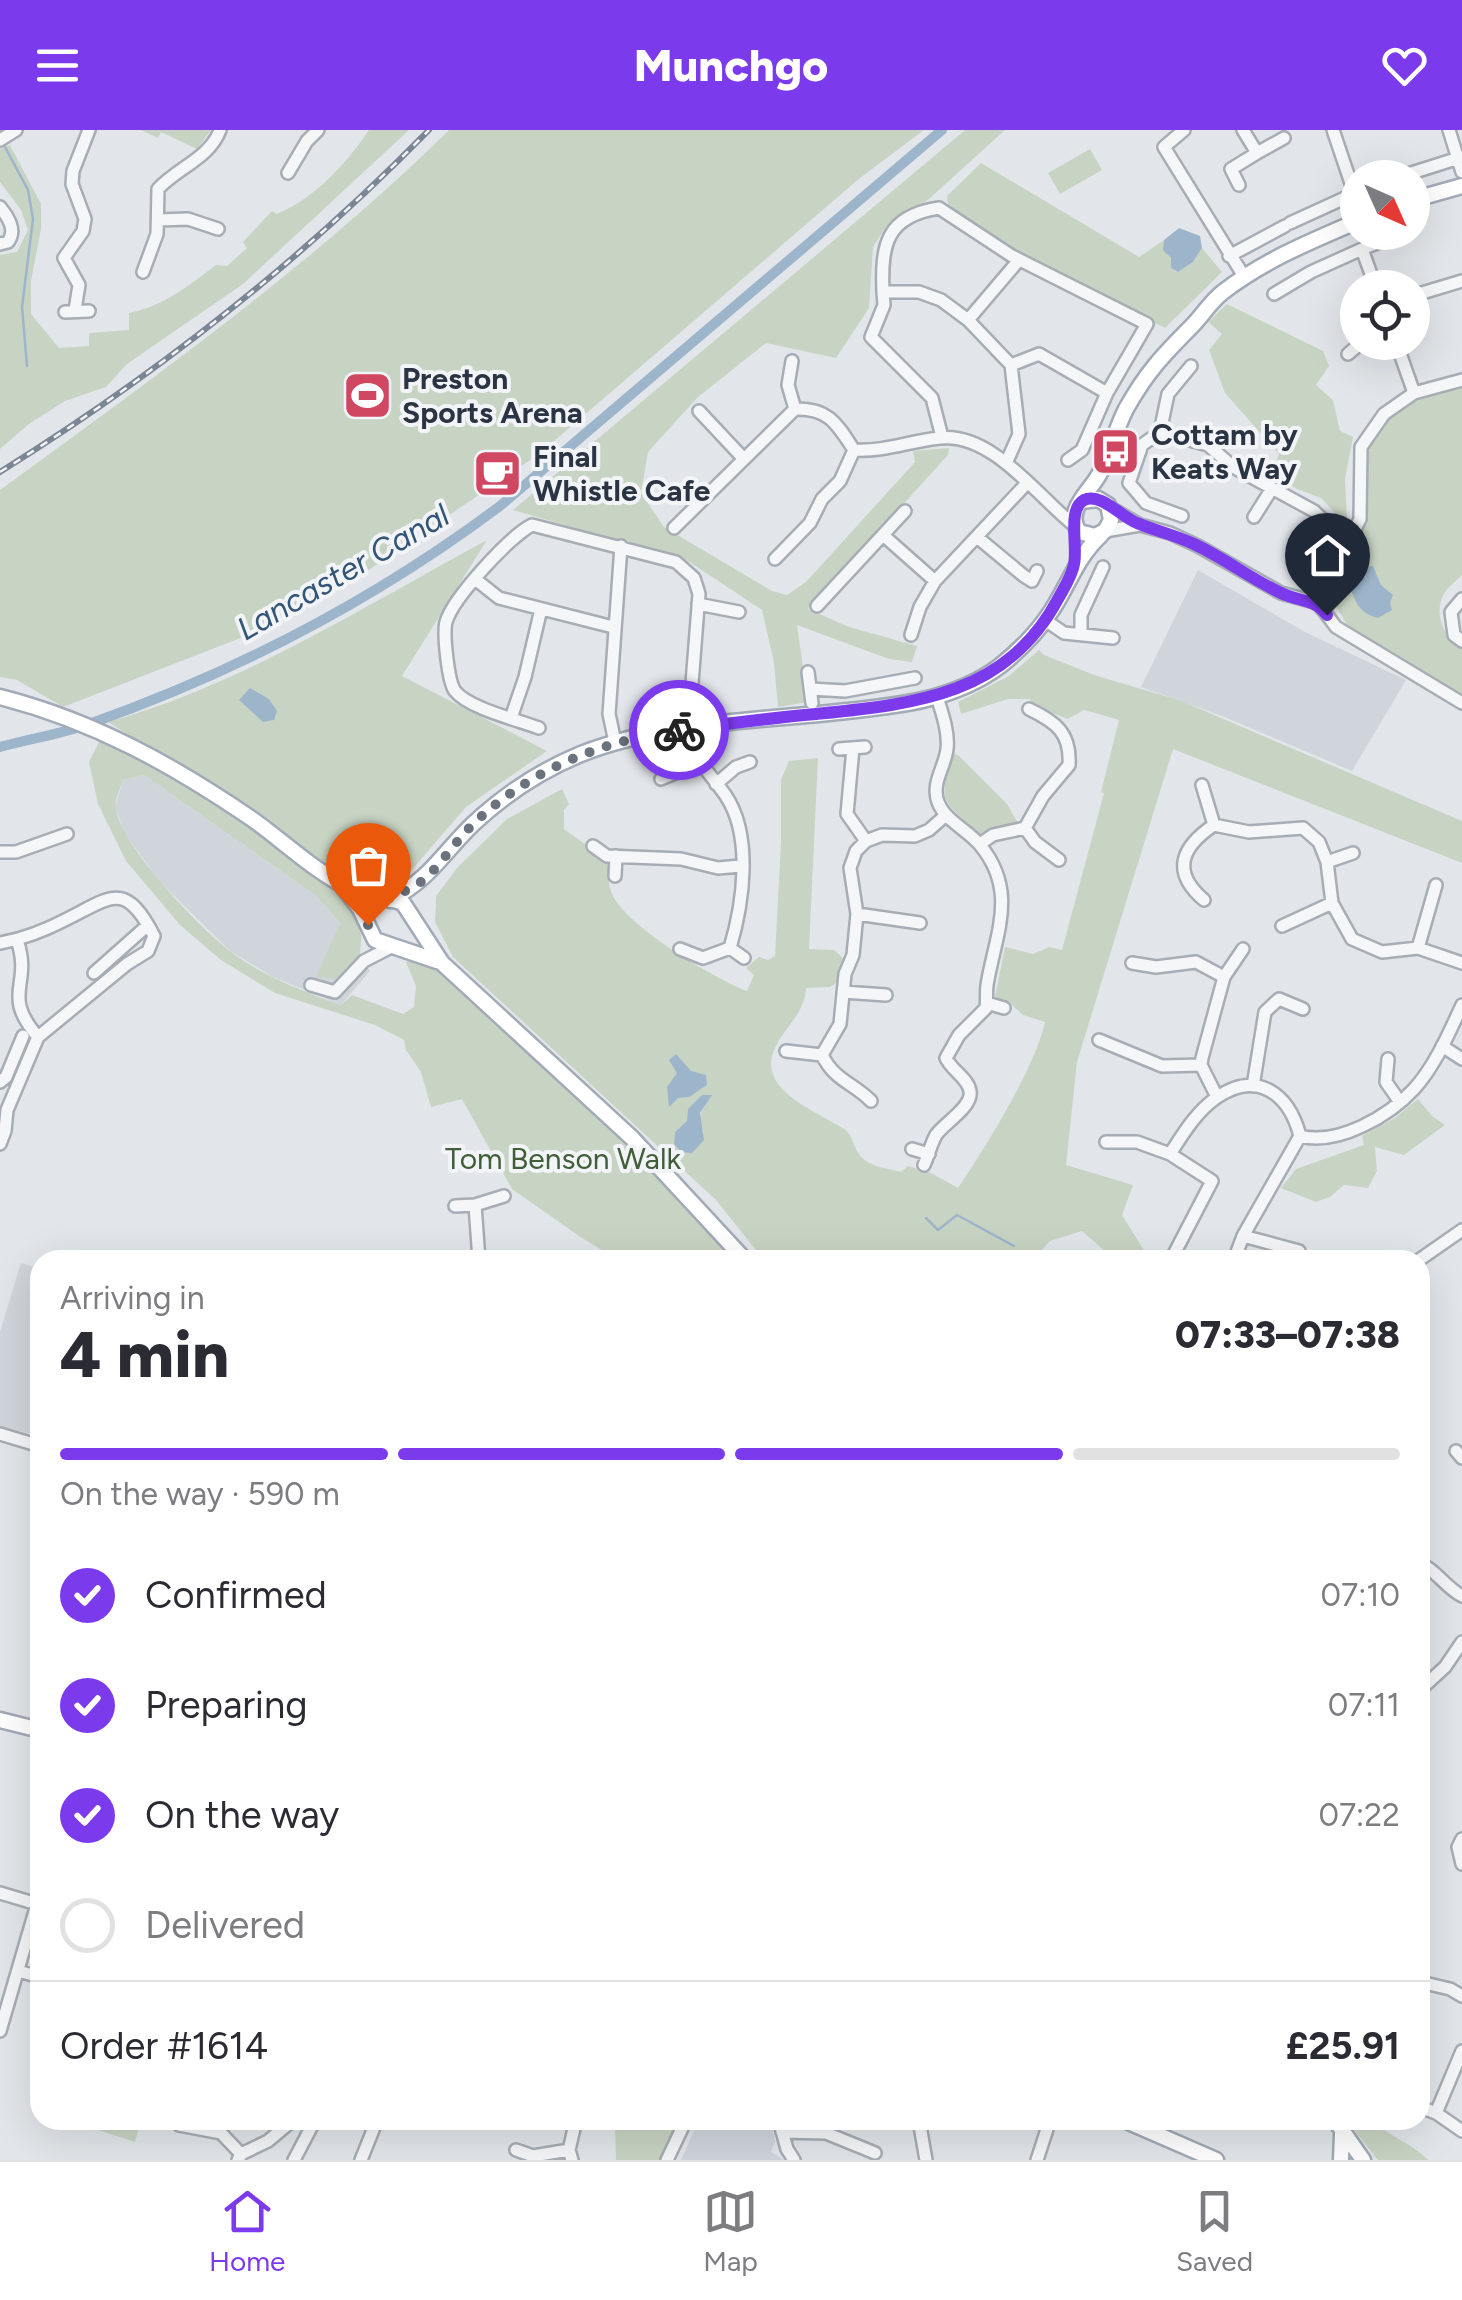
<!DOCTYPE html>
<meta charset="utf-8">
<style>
body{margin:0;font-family:Figtree,sans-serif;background:#f2f2f3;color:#2b2b33;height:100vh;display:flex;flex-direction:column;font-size:38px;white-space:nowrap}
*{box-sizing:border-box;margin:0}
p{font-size:32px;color:#7c7c81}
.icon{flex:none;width:55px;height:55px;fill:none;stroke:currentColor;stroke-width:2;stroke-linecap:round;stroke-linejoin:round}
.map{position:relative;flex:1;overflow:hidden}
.drawer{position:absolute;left:30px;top:1120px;width:1400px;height:880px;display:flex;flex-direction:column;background:#fff;border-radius:30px;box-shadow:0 10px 40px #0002}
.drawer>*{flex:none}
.needle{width:65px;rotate:135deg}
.buttons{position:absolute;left:1340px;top:30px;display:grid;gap:20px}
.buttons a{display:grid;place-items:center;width:90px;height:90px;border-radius:50%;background:#fff;box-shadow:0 10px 40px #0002;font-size:50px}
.pin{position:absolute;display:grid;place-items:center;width:85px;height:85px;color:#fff;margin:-102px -42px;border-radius:50% 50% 50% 0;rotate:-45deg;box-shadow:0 0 10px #0007}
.pin .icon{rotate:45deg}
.courier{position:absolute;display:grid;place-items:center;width:100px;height:100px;margin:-50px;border:8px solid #7c3aed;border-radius:50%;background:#fff;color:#222;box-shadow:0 2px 12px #0007}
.overview em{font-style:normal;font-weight:800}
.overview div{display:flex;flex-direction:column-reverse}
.overview{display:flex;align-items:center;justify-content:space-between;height:170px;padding:0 30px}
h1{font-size:65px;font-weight:800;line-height:75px}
.bar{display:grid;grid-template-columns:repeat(4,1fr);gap:15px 10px;align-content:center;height:120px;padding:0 30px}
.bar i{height:12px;border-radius:8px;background:#e1e1e2}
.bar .selected{background:#7c3aed}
.bar p{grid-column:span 4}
.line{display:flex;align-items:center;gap:25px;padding:0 30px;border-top:2px solid #e1e1e2}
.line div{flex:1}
ol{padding:0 30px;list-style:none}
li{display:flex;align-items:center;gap:30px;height:110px}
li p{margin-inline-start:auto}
li .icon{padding:10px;border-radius:50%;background:#7c3aed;color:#fff;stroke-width:4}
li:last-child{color:#7c7c81}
li i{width:55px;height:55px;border:5px solid #e1e1e2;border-radius:50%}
header{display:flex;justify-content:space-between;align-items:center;height:130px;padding:0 30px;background:#7c3aed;color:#fff;font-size:45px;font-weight:800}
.dock{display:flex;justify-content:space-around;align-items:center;height:140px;border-top:2px solid #e1e1e2;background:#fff;font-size:28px;color:#7c7c81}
.dock a{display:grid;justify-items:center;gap:5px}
.dock .selected{color:#7c3aed}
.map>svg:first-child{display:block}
.built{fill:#d0d5dc}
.green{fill:#c8d4c3;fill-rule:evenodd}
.water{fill:#9db5ca}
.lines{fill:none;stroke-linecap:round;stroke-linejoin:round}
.stream{stroke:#9db5ca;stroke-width:2.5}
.canal{stroke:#9db5ca;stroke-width:10}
.minor-casing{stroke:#a7adb4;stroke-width:16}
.major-casing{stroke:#a1aab6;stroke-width:19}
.minor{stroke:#f5f6f8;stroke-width:11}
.major{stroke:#fff;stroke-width:14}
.rail-casing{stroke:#7b8694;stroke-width:6}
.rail{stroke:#f2f4f8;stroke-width:2.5;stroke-dasharray:8;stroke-linecap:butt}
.done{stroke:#6a727d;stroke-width:10;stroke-dasharray:0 18}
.route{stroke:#7c3aed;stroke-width:12}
.labels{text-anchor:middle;stroke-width:8;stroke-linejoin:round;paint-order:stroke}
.poi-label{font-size:30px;font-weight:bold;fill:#2a3442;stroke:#f2f4f8;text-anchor:start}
.park-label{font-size:30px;fill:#405e37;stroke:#f2f4f8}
.water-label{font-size:32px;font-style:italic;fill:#357;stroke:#f2f4f8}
</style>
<header><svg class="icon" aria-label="menu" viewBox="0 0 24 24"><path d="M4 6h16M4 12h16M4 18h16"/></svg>Munchgo<svg class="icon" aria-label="heart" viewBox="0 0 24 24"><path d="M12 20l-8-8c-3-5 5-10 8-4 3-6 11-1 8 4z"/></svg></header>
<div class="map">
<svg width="1462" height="2030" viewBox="0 0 1462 2030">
<rect width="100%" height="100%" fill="#e2e6ea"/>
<!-- built -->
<path class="built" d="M1198,440l107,62 101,48 -54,91 -130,-55 -81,-29z
M144,645l171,120 29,33 26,43 -29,34 -68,-28 -43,-26 -71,-70 -35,-49 -9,-25 8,-27z
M21,1133l19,6v167l-40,-10v-94z
M699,1990h72l4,22 -4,10 13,8h-103z"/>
<!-- green -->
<path class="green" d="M141,0h70l-14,19 -36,-17 -3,6z
M369,0h40l-166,154 -116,80 -21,23 -41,14 -36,23 -29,25v-194l17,-3 11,-22 -7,-20 -21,-28v-33l10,-4 31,59v25l-10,52v33l28,34 30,-2v-13l40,-3v-17c35,-7 59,-27 87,-48l11,1 20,-18 -4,-6 29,-31 5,3c38,-16 69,-50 92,-84z
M449,0h475l-64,48 -321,276 -185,126 -90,49 -201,78 -46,-27 -17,-3v-187c155,-113 312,-225 449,-360z
M965,0h40l-76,69 -45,31 -11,17 -4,61 -33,50 -70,-15 -69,55 -49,54 -7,41 23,34 108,64 15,4 19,-13 109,-120 -2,-11 36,-3 -1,7 -140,154 41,18 68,19 -5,16 -23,-3 -92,-34 11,77 -30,5 -4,-44 -12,-53 -74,-49 -175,-51z
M1090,19l12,21 -42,24 -12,-21z
M981,33l158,94 25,-17v10l7,8v10l6,4 16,-10 9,-14 20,24 -57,56 -150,-77 -67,-47 -1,-8z
M1227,174l96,47 6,15 -13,19 17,15 7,31 13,6 -8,42 2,38 -4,4 -22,-23 -24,-9 -25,-16 7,-19 -54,-61 -16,-43 13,-16 -14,-12z
M1462,256v189c-5,5 -13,11 -17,17 -13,21 -1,46 17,57v49l-115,-73 -15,-26 20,-54 15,-96 21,-31 29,-20z
M487,410l-85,136 145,75 -81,56 -68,79 -20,-1 -17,9 -105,-79 -148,-93c135,-38 257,-116 379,-182z
M1039,520l5,5 53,21 82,24 283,121v42l-289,-114 -96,313 -11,103 67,20 -11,30 28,45h-35l-33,-29 -32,10 -17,19h-269l-48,-60 -263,-243 -18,-35 1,-26 22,-29 49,-48 55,-30 7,15 -5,6v19l46,33c-1,12 -3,21 2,32 14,32 101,84 135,97l7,-16 -8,-7 13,-11 9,3 7,-4 6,-114v-62l8,-19 29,-3 -9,191 25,1 11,10 -7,22 -8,5 -24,1c-1,28 -27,43 -34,68 -9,37 49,57 72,73 9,6 9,17 15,25 9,13 28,14 42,18l7,-6 21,6 29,16c28,-42 76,-118 87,-166l-22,-7 -13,-12 -15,-6 10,-50 28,7 16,-7 13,3 42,-157 -3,-1 18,-72 -35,-10 -16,9 -36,-14 -2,-6h-22l-47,15 -3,-12 51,-26zM711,966c-8,12 -16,23 -7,36l-23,20 -7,-8 1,-12 13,-11 1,-12z
M100,610l46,20 51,31 137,95 28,37 -2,34 -22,22 -22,-2 24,-54 -25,-28 -171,-120 -21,5c-3,9 -9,21 -7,29 5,37 84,119 114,142 32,25 73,40 111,54l11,-10 51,19 11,-7 2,-21 -10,-24 20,-2c110,92 217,193 313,300h-121l-39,-24 -67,-47 -50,-90 -31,8 -10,-35 -15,-22 -2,-10 -29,-15 -100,-32 -54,-33 -41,-35 -54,-64 -28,-57 -9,-42z
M953,624l5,1 49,49 11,19 -38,12c-37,-36 -43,-29 -27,-81z
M1418,969l14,17 13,9 -41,30 -29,-8 2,24 -9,17 -24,-3 -14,12 -14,5 -35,-14 15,-19 68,-24 -2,-9 33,-18z
M67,1990h74l-6,22z
M615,1990h64l-19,40h-44z
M1346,1990h27c16,17 39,23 55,40h-50z"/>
<!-- water -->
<path class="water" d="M1179,98l21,8 2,12 -9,14 -15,10 -7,-4v-10l-8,-8 1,-10z
M1373,436l8,19 12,10 -3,8 2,7 -14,8c-19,-5 -22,-15 -29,-33l12,-18z
M250,558l19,11 8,12 -3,9 -11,2 -24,-22z
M676,924l15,17 15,4 1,10 -18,12 -11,1 -9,9 -2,-20 10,-14 -8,-13z
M702,965h10l-12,18 4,27 -12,13 -11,-1 -7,-8 1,-12 12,-11 1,-12z"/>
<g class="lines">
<!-- stream -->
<path class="stream" d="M4,15l24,45 5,29 -11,88 5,59
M926,1088l12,12 19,-15 57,31"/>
<!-- canal -->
<path class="canal" d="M0,617c29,-8 61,-13 89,-23 147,-52 287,-125 411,-218l442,-376"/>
<defs>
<path id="minor" d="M1184,0l-20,17 81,131
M1243,0l14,23 27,-15
M1333,0l25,74
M1449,0l13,42
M0,10l16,-10
M288,43l19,-32 11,-11
M1402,46l60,-19
M1239,55l-8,-16 26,-16
M0,77c8,10 17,23 8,35l-8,2
M158,90l30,-1 30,10
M1290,93l68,-31
M1229,126l56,-30
M143,142l14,-38 1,-45c19,-21 52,-31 62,-59
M1376,158l-14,-39 43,-17
M883,162c-2,-47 3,-76 56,-84l73,48 135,68 -40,69 -25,57 -14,10
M1274,164l37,-22 51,-23
M1412,166l50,-15
M75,180l4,-25 -15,-27 19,-27 2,-12 -13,-35 1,-13 16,-41
M65,182l24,-1
M968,190l51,-60
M1396,212l18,51
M1348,224l14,-12
M792,231l-4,24 7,24
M1011,235l28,-11 68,39
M699,281l44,47
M1160,302l8,-38 23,-28
M942,307l-10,-39 -61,-61 13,-32 -1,-13h36l22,8 27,20 43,45 8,69 -12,27
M1109,377l31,18 30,8 28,13 83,47 37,10 18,24 126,76
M1182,386l-36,-13 -17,-20 13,-38 18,-13 48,13 25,22 81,44 35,34
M1254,387l17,-27
M674,398l121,-119c34,-1 42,15 59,41 30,2 56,-9 86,-12 52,-6 98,59 135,88
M1105,401l35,-6
M883,405l52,46
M977,407l47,39 8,5 5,-10
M775,429l35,-36 12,-24 18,-18 14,-31
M475,449l24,19 114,29
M1462,469l-11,13 3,23 8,6
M1318,473l42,-84 1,-72 23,-33 30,-21 48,-13
M698,474l41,8
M817,476l88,-95
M1045,490l19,13 49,5
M1081,503v-18l22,-48
M911,505l9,-28 15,-26 92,-98
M808,542l4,31
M811,559l34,2 70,-13
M511,588l14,-41 16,-68
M539,598c-21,-8 -71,-20 -84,-37 -7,-9 -12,-58 -9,-69 7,-24 64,-86 86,-97l144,37 18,16 5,16 -9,115
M615,612l-6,-28 12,-168
M853,618l-6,66 19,27
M839,619l26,-2
M661,649l38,-16
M716,654l20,-17 14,-5
M1202,655l12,40
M1025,698l10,14 24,18
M980,714l13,-9 32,-7 18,-32 26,-31c2,-32 -13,-43 -40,-56
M593,716l14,10 74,3 37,9 23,-2
M0,722h16l51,-18
M1327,732l26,-9
M615,746l1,-20
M1204,770c-33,-28 -23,-53 10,-75l35,7 54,-4 16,14 8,20 5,41 20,36 30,13 36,-4 44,15
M857,784l63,9
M1282,796l50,-23
M17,810c16,46 -17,53 21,97
M0,813c23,-4 46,-13 67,-24 44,-22 58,-39 87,17l-6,15 -21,13 -89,73 -31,73 -2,21 -5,13
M730,818l14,10
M1418,818l18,-63
M680,819l23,9 27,-10c13,-44 23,-111 -4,-152 -20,-29 -29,-29 -35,-68
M1132,833l24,4 40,-5 28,15
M94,843l54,-48
M311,855l24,7 29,-31 29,-15
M843,862l43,3
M987,873l17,5
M1099,910l63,26 39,-1
M1442,916l20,13
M786,921l36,4
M1388,929l-2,23 14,20
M0,952l6,-5 17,-41
M1253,956l12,-74 14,-13 24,10
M1217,967l-16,-32 1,-7 22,-81 19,-28
M871,971c-19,-19 -36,-20 -49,-46l18,-31 5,-50 8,-19 4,-41 -7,-46 6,-17 10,-10 16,-6 33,1 14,-6 17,-15
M1106,1012h31l33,12c13,-20 26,-42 46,-56 41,-29 73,-4 84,38
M912,1019l17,5
M1170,1024l42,27 -40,77
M924,1035c4,-9 7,-21 12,-30 8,-12 37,-28 34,-44 -2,-13 -19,-21 -24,-33l13,-23 27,-27c1,-8 0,-15 1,-23 8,-50 32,-93 -7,-140 -12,-15 -35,-24 -42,-43 -7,-19 7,-35 9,-53 2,-17 -5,-36 -10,-52
M475,1075l4,55
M455,1076l20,-1 29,-9
M1243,1106l56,15
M1234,1130l9,-24 57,-100c38,10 89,-20 114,-47 21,-23 35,-56 48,-84
M1419,1130l43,-30
M0,1304l40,12
M1456,1321l6,7
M1420,1433c17,8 25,24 42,33
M1420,1584l1,-25 24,-22 17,-25
M1462,1709l-4,8 4,17
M0,1763l37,11
M18,1841l22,6
M1420,1852l30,7 12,7
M0,1901l40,-137
M1420,1977l16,6 26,-62
M1436,1983l26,18
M779,1990l8,29 7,11
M919,1990l7,40
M179,1995l42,8 20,21
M782,2002l44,1 49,20
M516,2020l17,6 36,-6
M238,2030l3,-6 27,-13 25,-21
M294,2030l21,-40
M361,2030l16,-40
M572,2030l-3,-10 7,-30
M667,2030l19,-40
M1037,2030l13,-40"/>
<path id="major" d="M1412,70l50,-14
M1081,371l17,-2 10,6 3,15 -6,11 -10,5 -16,-4c-15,-22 11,-40 21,-59 11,-20 15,-43 26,-64 20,-36 37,-54 66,-83 11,-11 18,-24 31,-34 40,-31 88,-51 135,-71
M0,567c94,24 173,68 252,122 31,22 60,50 93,67 19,10 39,10 58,17l39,60 190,175 113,122
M344,758l16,21 15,31 62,21
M390,770c40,-21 52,-46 83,-76 31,-29 69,-54 108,-70 74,-29 160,-33 238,-40 62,-7 129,-9 181,-48 20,-16 38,-34 52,-56 17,-26 25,-53 49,-75
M0,1590l40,10
M1124,1990l92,40
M1335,1990l28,40
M1341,2030l1,-26"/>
</defs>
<!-- minor casing -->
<use href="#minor" class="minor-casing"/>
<!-- major casing -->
<use href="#major" class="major-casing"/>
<!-- minor -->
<use href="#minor" class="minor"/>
<!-- major -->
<use href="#major" class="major"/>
<defs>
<path id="rail" d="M0,342c156,-97 300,-210 429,-342"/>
</defs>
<!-- rail casing -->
<use href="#rail" class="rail-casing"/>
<!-- rail -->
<use href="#rail" class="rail"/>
</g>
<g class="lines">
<!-- done -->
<path class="done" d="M368,795l7,-19c17,-11 37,-15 53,-30 16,-16 29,-36 45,-52 58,-55 129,-83 206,-94"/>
<!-- route -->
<path class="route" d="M679,600c46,-6 91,-12 137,-16 98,-10 190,-18 242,-115 6,-11 14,-23 16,-35 4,-18 -7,-55 10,-64 17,-8 37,17 53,23 19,8 38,12 57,21 30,14 57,35 87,49 19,9 32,5 46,22"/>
</g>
<!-- icons -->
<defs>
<symbol id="stadium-square" viewBox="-11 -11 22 22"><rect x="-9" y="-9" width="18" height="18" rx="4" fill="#d04762" stroke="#f2f4f8"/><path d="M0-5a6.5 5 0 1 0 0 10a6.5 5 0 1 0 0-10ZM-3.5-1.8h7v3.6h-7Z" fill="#fff"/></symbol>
<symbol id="bus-square" viewBox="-11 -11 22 22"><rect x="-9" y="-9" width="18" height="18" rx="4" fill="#d04762" stroke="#f2f4f8"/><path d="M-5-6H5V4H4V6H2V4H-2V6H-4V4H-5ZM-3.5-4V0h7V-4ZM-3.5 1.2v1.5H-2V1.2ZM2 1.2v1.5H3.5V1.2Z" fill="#fff"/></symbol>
<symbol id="cafe-square" viewBox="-11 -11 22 22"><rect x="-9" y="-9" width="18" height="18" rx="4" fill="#d04762" stroke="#f2f4f8"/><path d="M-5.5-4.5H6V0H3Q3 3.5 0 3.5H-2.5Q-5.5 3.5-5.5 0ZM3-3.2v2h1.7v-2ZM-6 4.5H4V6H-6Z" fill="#fff"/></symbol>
</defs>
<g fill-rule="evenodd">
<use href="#stadium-square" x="340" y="238" width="55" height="55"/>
<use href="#bus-square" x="1088" y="294" width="55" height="55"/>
<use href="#cafe-square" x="470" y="316" width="55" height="55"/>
</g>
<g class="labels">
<!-- poi labels -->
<g class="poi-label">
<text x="402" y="259">Preston<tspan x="402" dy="34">Sports Arena</tspan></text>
<text x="1151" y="315">Cottam by<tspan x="1151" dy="34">Keats Way</tspan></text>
<text x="533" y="337">Final<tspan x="533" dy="34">Whistle Cafe</tspan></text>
</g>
<!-- park labels -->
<g class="park-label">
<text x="563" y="1039">Tom Benson Walk</text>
</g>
<!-- water labels -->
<g class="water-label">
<text transform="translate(343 442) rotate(-30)" y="11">Lancaster Canal</text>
</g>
</g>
</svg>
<div class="buttons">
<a><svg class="needle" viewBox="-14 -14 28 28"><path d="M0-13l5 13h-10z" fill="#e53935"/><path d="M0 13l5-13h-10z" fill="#7c7c81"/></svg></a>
<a><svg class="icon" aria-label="locate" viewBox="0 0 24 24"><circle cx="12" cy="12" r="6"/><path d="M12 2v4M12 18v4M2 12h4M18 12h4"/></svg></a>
</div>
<div class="pin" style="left:368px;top:795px;background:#ea580c"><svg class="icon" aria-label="bag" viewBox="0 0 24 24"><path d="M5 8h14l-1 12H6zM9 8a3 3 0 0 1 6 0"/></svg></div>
<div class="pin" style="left:1327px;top:485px;background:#1f2937"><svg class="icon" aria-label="home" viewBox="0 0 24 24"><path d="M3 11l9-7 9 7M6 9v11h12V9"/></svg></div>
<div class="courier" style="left:679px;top:600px"><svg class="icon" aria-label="bike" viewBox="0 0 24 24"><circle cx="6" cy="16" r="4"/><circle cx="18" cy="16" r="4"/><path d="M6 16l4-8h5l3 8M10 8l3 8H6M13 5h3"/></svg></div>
<section class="drawer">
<div class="overview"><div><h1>4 min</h1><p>Arriving in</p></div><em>07:33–07:38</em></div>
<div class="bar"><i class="selected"></i><i class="selected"></i><i class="selected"></i><i></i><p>On the way · 590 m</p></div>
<ol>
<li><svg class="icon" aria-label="check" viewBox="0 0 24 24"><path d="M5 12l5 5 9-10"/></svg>Confirmed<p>07:10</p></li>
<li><svg class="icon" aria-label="check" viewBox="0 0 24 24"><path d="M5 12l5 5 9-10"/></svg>Preparing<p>07:11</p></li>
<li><svg class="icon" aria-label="check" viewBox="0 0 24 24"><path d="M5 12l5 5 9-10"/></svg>On the way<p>07:22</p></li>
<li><i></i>Delivered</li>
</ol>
<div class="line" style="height:130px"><div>Order #1614</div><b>£25.91</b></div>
</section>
</div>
<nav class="dock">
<a class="selected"><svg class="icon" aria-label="home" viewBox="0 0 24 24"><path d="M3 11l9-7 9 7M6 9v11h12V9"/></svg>Home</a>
<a><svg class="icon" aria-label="map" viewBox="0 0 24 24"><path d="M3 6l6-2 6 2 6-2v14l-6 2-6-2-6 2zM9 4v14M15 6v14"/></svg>Map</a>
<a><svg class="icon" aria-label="saved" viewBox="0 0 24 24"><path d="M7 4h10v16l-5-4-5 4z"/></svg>Saved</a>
</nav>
